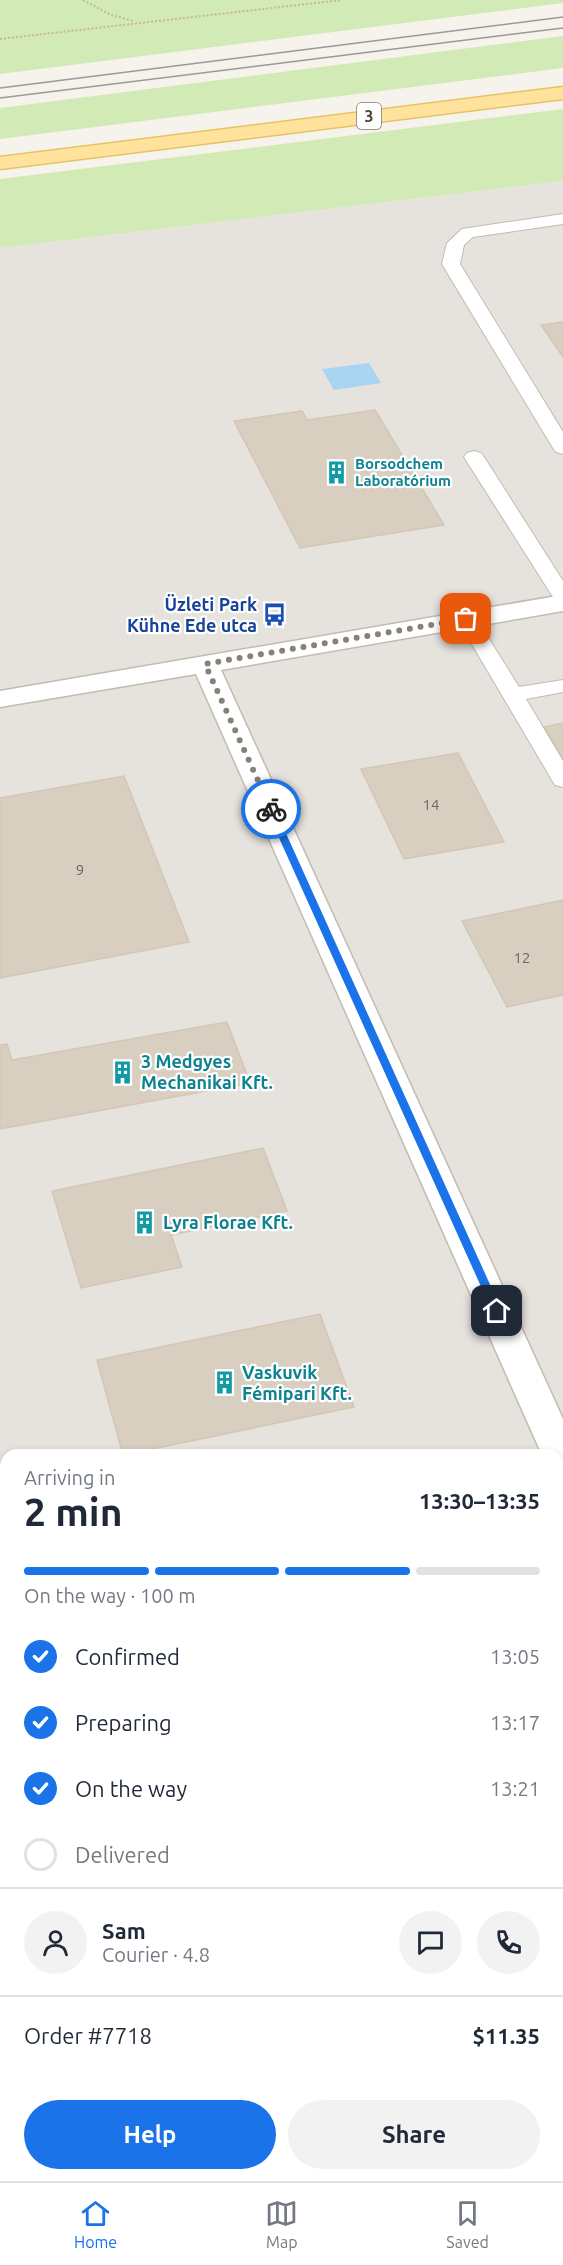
<!DOCTYPE html>
<meta charset="utf-8">
<style>
body{margin:0;font-family:Ubuntu,sans-serif;background:#f2f2f3;color:#1f2937;height:100vh;display:flex;flex-direction:column;font-size:22px;white-space:nowrap}
*{box-sizing:border-box;margin:0}
p{font-size:20px;color:#747a83}
.icon{flex:none;width:33px;height:33px;fill:none;stroke:currentColor;stroke-width:2;stroke-linecap:round;stroke-linejoin:round}
.map{position:relative;flex:1;overflow:hidden}
.details{position:absolute;left:0px;top:1449px;width:564px;height:732px;display:flex;flex-direction:column;background:#fff;border-radius:18px 18px 0 0;box-shadow:0 3px 9px #0003}
.details>*{flex:none}
.pin{position:absolute;display:grid;place-items:center;width:51px;height:51px;color:#fff;margin:-26px;border-radius:12px;box-shadow:0 3px 9px #0006}
.courier{position:absolute;display:grid;place-items:center;width:60px;height:60px;margin:-30px;border:4px solid #1a73e8;border-radius:50%;background:#fff;color:#222;box-shadow:0 2px 8px #0007}
.headline em{font-style:normal;font-weight:700}
.headline div{display:flex;flex-direction:column-reverse}
.headline{display:flex;align-items:center;justify-content:space-between;height:102px;padding:0 24px}
h1{font-size:39px;font-weight:700;line-height:45px}
.bar{display:grid;grid-template-columns:repeat(4,1fr);gap:9px 6px;align-content:center;height:72px;padding:0 24px}
.bar i{height:8px;border-radius:4px;background:#e0e1e3}
.bar .active{background:#1a73e8}
.bar p{grid-column:span 4}
.line{display:flex;align-items:center;gap:15px;padding:0 24px;border-top:2px solid #e0e1e3}
.line div{flex:1}
.round{display:grid;place-items:center;flex:none;width:63px;height:63px;border-radius:32px;background:#f2f2f3}
ol{padding:0 24px;list-style:none}
li{display:flex;align-items:center;gap:18px;height:66px}
li p{margin-inline-start:auto}
li .icon{padding:6px;border-radius:50%;background:#1a73e8;color:#fff;stroke-width:4}
li:last-child{color:#747a83}
li i{width:33px;height:33px;border:3px solid #e0e1e3;border-radius:50%}
.cta{display:flex;gap:12px;margin-top:auto;padding:12px 24px}
.cta a{flex:1;height:69px;border-radius:36px;background:#1a73e8;color:#fff;font-size:24px;font-weight:700;line-height:69px;text-align:center}
.cta a+a{background:#f2f2f3;color:#1f2937}
.dock{display:flex;justify-content:space-around;align-items:center;height:84px;border-top:2px solid #e0e1e3;background:#fff;font-size:16px;color:#747a83}
.dock a{display:grid;justify-items:center;gap:3px}
.dock .active{color:#1a73e8}
.map>svg:first-child{display:block}
.industrial{fill:#e6e2dd;fill-rule:evenodd}
.green{fill:#d2eab5}
.water{fill:#a9d4f2}
.building{fill:#d8cfc1;stroke:#d3c7b4;stroke-width:1.5}
.lines{fill:none;stroke-linecap:round;stroke-linejoin:round}
.lane-casing{stroke:#c2bbae;stroke-width:2}
.street-casing{stroke:#c2bbae;stroke-width:3}
.primary-casing{stroke:#e6c16a;stroke-width:3}
.path{stroke:#c4b79f;stroke-width:2;stroke-dasharray:2 2;stroke-linecap:butt}
.lane{fill:#fff;fill-rule:evenodd}
.street{fill:#fff;fill-rule:evenodd}
.primary{fill:#ffe39c;fill-rule:evenodd}
.tram{stroke:#9a9a9a;stroke-width:1.5}
.route{fill:#1a73e8}
.done{stroke:#878178;stroke-width:6;stroke-dasharray:0 10.8}
.labels{text-anchor:middle;stroke-width:4.5;stroke-linejoin:round;paint-order:stroke}
.far-culture-label{font-size:15px;font-weight:bold;fill:#0d838f;stroke:#fff;text-anchor:start}
.number-label{font-size:15px;fill:#6e675b}
.shield{fill:#fff;stroke:#817c74;stroke-width:1.5}
.shield-label{font-size:16px;font-weight:bold;fill:#4b4439}
.transit-label{font-size:18px;font-weight:bold;fill:#164399;stroke:#fff;text-anchor:end}
.culture-label{font-size:18px;font-weight:bold;fill:#0d838f;stroke:#fff;text-anchor:start}
</style>
<div class="map">
<svg width="563" height="2181" viewBox="0 0 563 2181">
<rect width="100%" height="100%" fill="#f6f3ec"/>
<!-- industrial -->
<path class="industrial" d="M563,181v2000h-563v-1933zM6,1455h552v720h-552z"/>
<!-- green -->
<path class="green" d="M0,0h563v3l-563,71z
M563,36v32l-563,71v-31z
M563,109v72l-563,67v-69z"/>
<!-- water -->
<path class="water" d="M369,363l12,20 -47,7 -12,-21z"/>
<!-- building -->
<path class="building" d="M563,322v35l-22,-32z
M375,410l69,115 -144,23 -66,-127 68,-10 5,9z
M563,723v37l-19,-33z
M458,753l46,89 -100,17 -43,-90z
M124,776l65,166 -189,36v-180z
M563,900v95l-56,12 -45,-86z
M227,1022l23,61 -250,46v-84l7,-1 5,16z
M263,1148l24,63 -116,24 11,32 -101,21 -29,-97z
M320,1314l34,93 -231,48 -26,-95z
M563,1936v154l-5,2v-155z"/>
<g class="lines">
<defs>
<path id="lane" d="M563,214v10l-90,13 -9,8 -4,19 103,168v22l-7,-2 -3,-4 -111,-184 5,-21 15,-14z
M474,451l7,2 3,4 79,124v22l-7,-2 -3,-4 -89,-140 3,-4z
M467,613l7,2 45,72 44,-7v12l-37,7 37,62v26l-8,-2 -3,-5 -95,-161 3,-4z"/>
<path id="street" d="M563,595v16l-342,59 342,749v56l-5,-2v-18h-16l-346,-781 -196,33v-16z"/>
<path id="primary" d="M563,87v12l-563,70v-12z"/>
</defs>
<!-- lane casing -->
<use href="#lane" class="lane-casing"/>
<!-- street casing -->
<use href="#street" class="street-casing"/>
<!-- primary casing -->
<use href="#primary" class="primary-casing"/>
<!-- path -->
<path class="path" d="M83,0l28,15 23,6
M0,39l342,-39"/>
<!-- lane -->
<use href="#lane" class="lane"/>
<!-- street -->
<use href="#street" class="street"/>
<!-- primary -->
<use href="#primary" class="primary"/>
<!-- tram -->
<path class="tram" d="M0,88l563,-71
M0,98l563,-70"/>
</g>
<!-- route -->
<path class="route" d="M271,806l4,3 227,502 -1,3 -4,1 -5,-4 -226,-502z"/>
<g class="lines">
<!-- done -->
<path class="done" d="M271,809l-66,-145 261,-45"/>
</g>
<!-- icons -->
<defs>
<symbol id="building-bare" viewBox="-9 -9 18 18"><path d="M-4-6H4V6H1V3H-1V6H-4ZM-2.5-4.3h1.7v1.8h-1.7ZM.8-4.3h1.7v1.8H.8ZM-2.5-1h1.7V.8h-1.7ZM.8-1h1.7V.8H.8Z" fill="#0f9aa8" stroke="#fff" stroke-width="2.5" paint-order="stroke"/></symbol>
<symbol id="bus-bare" viewBox="-9 -9 18 18"><path d="M-5-6H5V4H4V6H2V4H-2V6H-4V4H-5ZM-3.5-4V0h7V-4ZM-3.5 1.2v1.5H-2V1.2ZM2 1.2v1.5H3.5V1.2Z" fill="#1a4fb4" stroke="#fff" stroke-width="2.5" paint-order="stroke"/></symbol>
</defs>
<g fill-rule="evenodd">
<use href="#building-bare" x="320" y="456" width="33" height="33"/>
<use href="#bus-bare" x="258" y="598" width="33" height="33"/>
<use href="#building-bare" x="106" y="1056" width="33" height="33"/>
<use href="#building-bare" x="128" y="1206" width="33" height="33"/>
<use href="#building-bare" x="208" y="1366" width="33" height="33"/>
</g>
<g class="labels">
<!-- far-culture labels -->
<g class="far-culture-label">
<text x="355" y="469">Borsodchem<tspan x="355" dy="17">Laboratórium</tspan></text>
</g>
<!-- number labels -->
<g class="number-label">
<text x="431" y="810">14</text>
<text x="80" y="875">9</text>
<text x="522" y="963">12</text>
</g>
<!-- shield labels -->
<rect class="shield" x="357" y="103" width="24" height="26" rx="4.5"/>
<g class="shield-label">
<text x="369" y="122">3</text>
</g>
<!-- transit labels -->
<g class="transit-label">
<text x="257" y="611">Üzleti Park<tspan x="257" dy="21">Kühne Ede utca</tspan></text>
</g>
<!-- culture labels -->
<g class="culture-label">
<text x="141" y="1068">3 Medgyes<tspan x="141" dy="21">Mechanikai Kft.</tspan></text>
<text x="163" y="1229">Lyra Florae Kft.</text>
<text x="242" y="1379">Vaskuvik<tspan x="242" dy="21">Fémipari Kft.</tspan></text>
</g>
</g>
</svg>
<div class="pin" style="left:466px;top:619px;background:#ea580c"><svg class="icon" aria-label="bag" viewBox="0 0 24 24"><path d="M5 8h14l-1 12H6zM9 8a3 3 0 0 1 6 0"/></svg></div>
<div class="pin" style="left:497px;top:1311px;background:#1f2937"><svg class="icon" aria-label="home" viewBox="0 0 24 24"><path d="M3 11l9-7 9 7M6 9v11h12V9"/></svg></div>
<div class="courier" style="left:271px;top:809px"><svg class="icon" aria-label="bike" viewBox="0 0 24 24"><circle cx="6" cy="16" r="4"/><circle cx="18" cy="16" r="4"/><path d="M6 16l4-8h5l3 8M10 8l3 8H6M13 5h3"/></svg></div>
<section class="details">
<div class="headline"><div><h1>2 min</h1><p>Arriving in</p></div><em>13:30–13:35</em></div>
<div class="bar"><i class="active"></i><i class="active"></i><i class="active"></i><i></i><p>On the way · 100 m</p></div>
<ol>
<li><svg class="icon" aria-label="check" viewBox="0 0 24 24"><path d="M5 12l5 5 9-10"/></svg>Confirmed<p>13:05</p></li>
<li><svg class="icon" aria-label="check" viewBox="0 0 24 24"><path d="M5 12l5 5 9-10"/></svg>Preparing<p>13:17</p></li>
<li><svg class="icon" aria-label="check" viewBox="0 0 24 24"><path d="M5 12l5 5 9-10"/></svg>On the way<p>13:21</p></li>
<li><i></i>Delivered</li>
</ol>
<div class="line" style="height:108px"><a class="round"><svg class="icon" aria-label="person" viewBox="0 0 24 24"><circle cx="12" cy="8" r="4"/><path d="M4 21q1-7 8-7t8 7"/></svg></a><div><b>Sam</b><p>Courier · 4.8</p></div><a class="round"><svg class="icon" aria-label="chat" viewBox="0 0 24 24"><path d="M4 5h16v11H9l-5 4z"/></svg></a><a class="round"><svg class="icon" aria-label="phone" viewBox="0 0 24 24"><path d="M5 4h4l2 5-3 2q2 4 5 5l2-3 5 2v4C11 20 4 13 5 4z"/></svg></a></div>
<div class="line" style="height:78px"><div>Order #7718</div><b>$11.35</b></div>
<div class="cta"><a>Help</a><a>Share</a></div>
</section>
</div>
<nav class="dock">
<a class="active"><svg class="icon" aria-label="home" viewBox="0 0 24 24"><path d="M3 11l9-7 9 7M6 9v11h12V9"/></svg>Home</a>
<a><svg class="icon" aria-label="map" viewBox="0 0 24 24"><path d="M3 6l6-2 6 2 6-2v14l-6 2-6-2-6 2zM9 4v14M15 6v14"/></svg>Map</a>
<a><svg class="icon" aria-label="saved" viewBox="0 0 24 24"><path d="M7 4h10v16l-5-4-5 4z"/></svg>Saved</a>
</nav>
